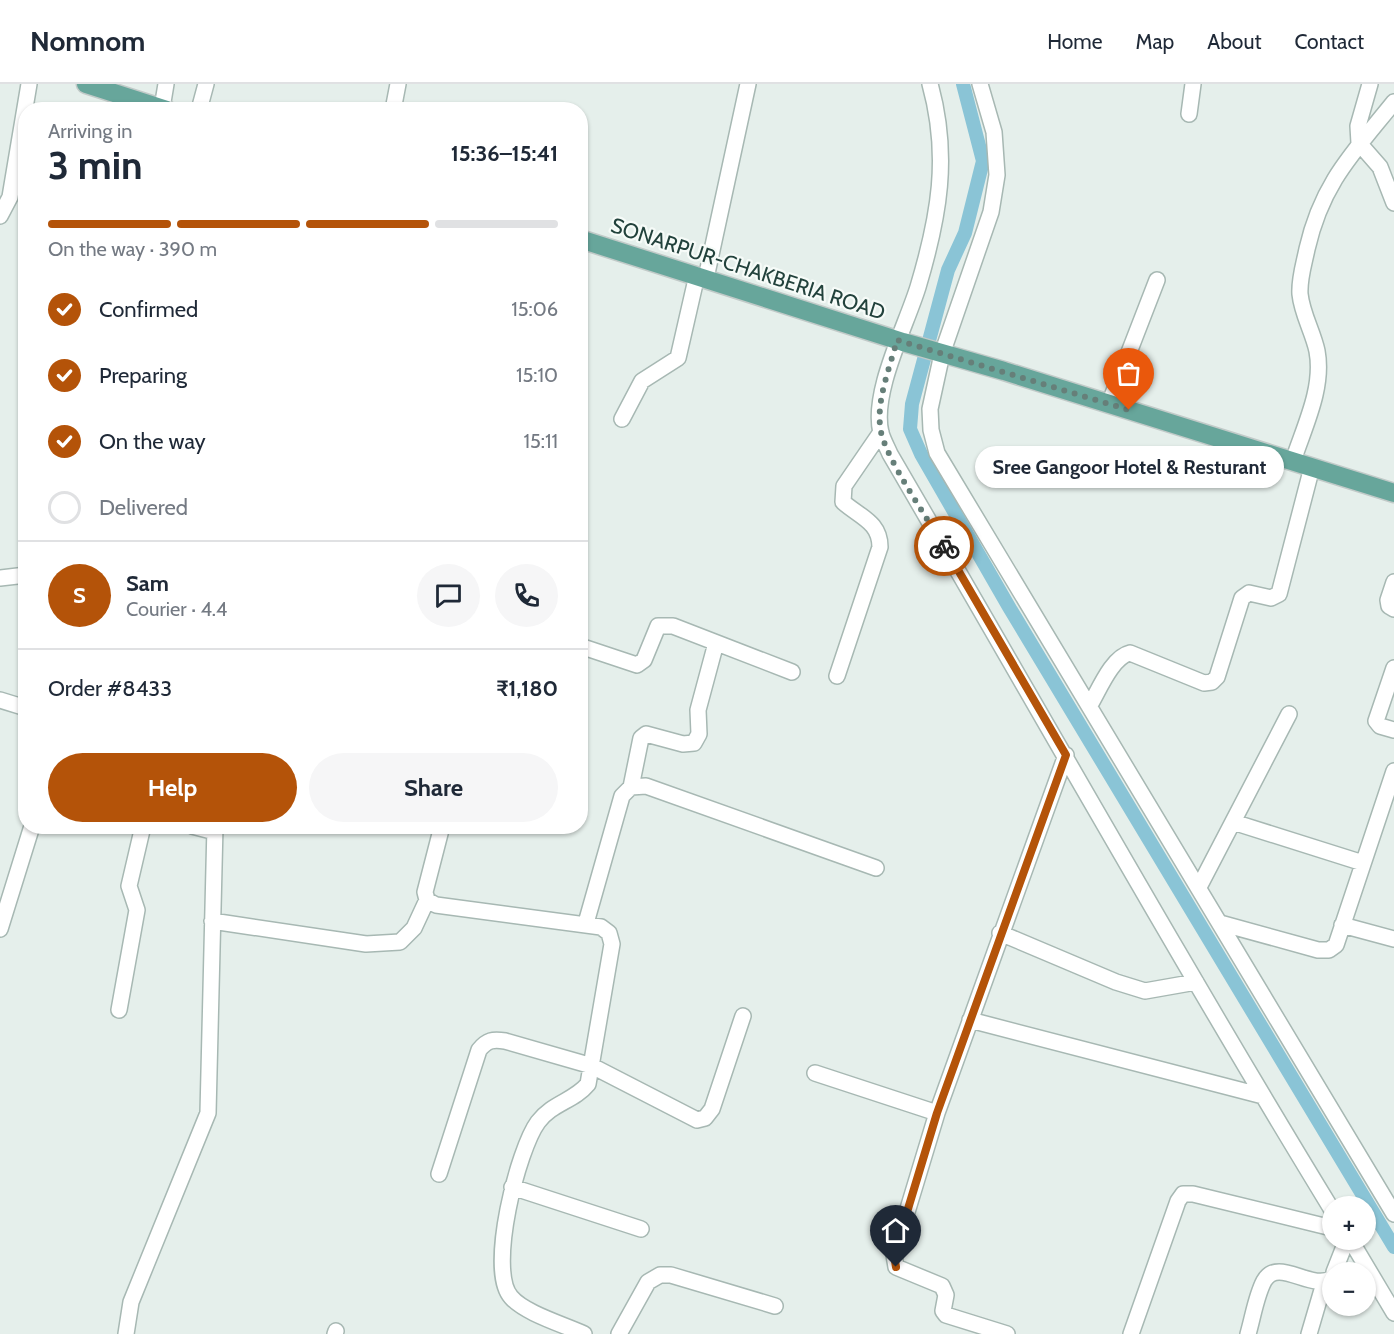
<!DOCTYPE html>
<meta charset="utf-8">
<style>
body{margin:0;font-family:Cabin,sans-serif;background:#f6f6f7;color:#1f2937;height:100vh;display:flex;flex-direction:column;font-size:22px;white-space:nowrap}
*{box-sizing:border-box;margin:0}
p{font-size:20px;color:#747a83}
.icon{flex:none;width:33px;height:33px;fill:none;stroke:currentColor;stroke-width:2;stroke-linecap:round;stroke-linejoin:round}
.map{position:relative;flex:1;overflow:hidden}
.details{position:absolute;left:18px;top:18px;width:570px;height:732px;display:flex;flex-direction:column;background:#fff;border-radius:24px;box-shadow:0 2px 4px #0004}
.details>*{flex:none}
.fabs{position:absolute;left:1322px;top:1112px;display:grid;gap:12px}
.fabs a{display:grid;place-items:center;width:54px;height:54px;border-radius:50%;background:#fff;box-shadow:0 2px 4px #0004;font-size:30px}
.pin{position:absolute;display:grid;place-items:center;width:51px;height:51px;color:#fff;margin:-62px -26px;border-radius:50% 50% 50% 0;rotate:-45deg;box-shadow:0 0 6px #0007}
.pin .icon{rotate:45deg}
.courier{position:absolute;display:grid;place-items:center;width:60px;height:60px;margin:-30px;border:4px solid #b45309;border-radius:50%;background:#fff;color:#222;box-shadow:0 2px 8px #0007}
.bubble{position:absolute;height:42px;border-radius:21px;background:#fff;box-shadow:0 2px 4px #0004;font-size:20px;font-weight:800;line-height:42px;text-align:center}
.headline em{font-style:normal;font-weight:800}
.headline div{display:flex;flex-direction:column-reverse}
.headline{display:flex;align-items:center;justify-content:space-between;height:102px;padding:0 30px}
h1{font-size:39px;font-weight:800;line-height:45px}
.bar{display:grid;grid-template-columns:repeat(4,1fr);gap:9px 6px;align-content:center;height:72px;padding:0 30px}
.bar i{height:8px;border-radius:4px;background:#e0e1e3}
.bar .on{background:#b45309}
.bar p{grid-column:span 4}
.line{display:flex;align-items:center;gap:15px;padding:0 30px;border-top:2px solid #e0e1e3}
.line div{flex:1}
.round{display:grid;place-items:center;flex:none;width:63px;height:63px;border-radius:32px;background:#f6f6f7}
ol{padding:0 30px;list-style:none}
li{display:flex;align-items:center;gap:18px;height:66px}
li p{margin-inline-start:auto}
li .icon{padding:6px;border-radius:50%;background:#b45309;color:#fff;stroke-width:4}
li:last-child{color:#747a83}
li i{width:33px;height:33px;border:3px solid #e0e1e3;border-radius:50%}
.primary-button{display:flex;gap:12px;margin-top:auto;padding:12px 30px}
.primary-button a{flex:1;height:69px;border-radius:36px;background:#b45309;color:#fff;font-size:24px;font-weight:800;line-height:69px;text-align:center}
.primary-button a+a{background:#f6f6f7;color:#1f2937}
header{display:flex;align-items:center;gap:36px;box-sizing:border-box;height:84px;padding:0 30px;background:#fff;border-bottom:2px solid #e0e1e3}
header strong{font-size:28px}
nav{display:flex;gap:33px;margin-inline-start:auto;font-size:21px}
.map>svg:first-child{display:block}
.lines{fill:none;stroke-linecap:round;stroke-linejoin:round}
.canal{stroke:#8ac4d6;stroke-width:14}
.minor-casing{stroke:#a7b8b3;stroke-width:18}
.major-casing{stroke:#c1cac8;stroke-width:21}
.minor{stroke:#fff;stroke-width:15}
.major{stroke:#67a69b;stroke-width:18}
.done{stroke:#667f79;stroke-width:6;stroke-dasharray:0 10.8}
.route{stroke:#b45309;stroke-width:8}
.labels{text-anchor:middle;stroke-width:4.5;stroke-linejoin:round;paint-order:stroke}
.street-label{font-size:21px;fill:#22423c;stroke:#f6fbf8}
</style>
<header>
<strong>Nomnom</strong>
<nav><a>Home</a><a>Map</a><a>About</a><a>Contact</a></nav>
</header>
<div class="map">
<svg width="1394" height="1250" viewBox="0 0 1394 1250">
<rect width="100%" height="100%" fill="#e5efeb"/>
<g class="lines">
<!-- canal -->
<path class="canal" d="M963,0l20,77 -18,72 -17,37 -36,134 -2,25 11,25 88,153 385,640"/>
<defs>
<path id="minor" d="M930,0c20,72 9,133 -12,203 -12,39 -47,106 -37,146 2,7 6,14 9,21 147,252 290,507 442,756
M980,0l14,48 3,43 -6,37 -49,142 -12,55 1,21 6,23 457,761
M1370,0l-12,42 1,17 21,24 14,36
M162,24l4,-24
M199,26l7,-26
M393,26l5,-26
M1189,30l4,-30
M0,132l10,-19 19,-113
M706,194l42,-194
M1109,320l48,-124
M622,335l20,-38 36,-23 19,-83
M1293,377c11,-34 31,-73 24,-110 -4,-19 -15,-37 -17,-57 -1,-15 4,-30 7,-45 15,-66 46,-96 87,-147
M0,494l26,-3
M1394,498l-6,18 1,6 5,3
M580,562l57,19 7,-5 14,-34h15l119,46
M1394,584l-18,53 4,5 14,4
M837,592l43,-129c0,-25 -20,-30 -37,-45l1,-16 37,-54
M0,616l26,8
M1090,621c9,-15 22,-48 40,-52l74,30 8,-1 5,-5 25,-79 7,-5 22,5 8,-4 33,-127
M631,703l10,-49 5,-4 37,10 11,-1 5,-9 -1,-24 18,-67
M1233,738l130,41
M192,742l23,6
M442,742l-17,66 2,8 9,5 165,22 8,6 3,11 -24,140c-14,17 -36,19 -50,38 -20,27 -51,148 -27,175 13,16 54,28 73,37
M1199,803l90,-173
M212,837l154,23 34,-2 14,-14 13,-28
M586,839l36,-127 9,-9 15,-1 230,82
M1220,839l98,27h11l7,-5 58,-174
M1342,841l52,14
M0,845l32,-103
M1000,849l116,49 29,9 51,-9
M119,926l18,-100 -8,-24 14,-60
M970,936l293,76
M815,989l122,40
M439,1090l40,-124c8,-10 14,-11 26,-9l87,25 105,54 8,-2 7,-9 31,-93
M512,1103l129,42
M1350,1155l44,74
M1334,1188l13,-33
M126,1250l5,-32 77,-189 7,-287
M335,1250l1,-3
M619,1250l29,-52 12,-7h11l104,31
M1007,1250l-61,-19 -3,-4 3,-16 -4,-9 -46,-19 -2,-12 43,-142 129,-358
M1131,1250l47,-133 5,-7h10l139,34
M1248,1250c5,-17 8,-38 16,-53 14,-25 48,11 68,-3
M1309,1250l15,-51"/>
<path id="major" d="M86,0l81,26
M580,155l323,103 101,29 390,122"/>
</defs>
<!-- minor casing -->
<use href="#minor" class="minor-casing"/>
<!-- major casing -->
<use href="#major" class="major-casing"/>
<!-- minor -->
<use href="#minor" class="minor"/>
<!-- major -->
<use href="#major" class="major"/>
</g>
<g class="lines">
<!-- done -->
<path class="done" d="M944,462c-17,-28 -57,-86 -63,-114 -6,-30 9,-64 16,-92l232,70"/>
<!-- route -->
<path class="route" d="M896,1183l-2,-12 43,-142 129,-358 -122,-209"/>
</g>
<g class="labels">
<!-- street labels -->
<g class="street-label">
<text transform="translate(748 185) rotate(18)" y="7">SONARPUR-CHAKBERIA ROAD</text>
</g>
</g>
</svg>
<div class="fabs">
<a>+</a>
<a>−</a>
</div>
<div class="pin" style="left:1129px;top:326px;background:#ea580c"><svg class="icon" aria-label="bag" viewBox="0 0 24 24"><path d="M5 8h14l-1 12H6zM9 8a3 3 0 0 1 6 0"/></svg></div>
<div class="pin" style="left:896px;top:1183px;background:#1f2937"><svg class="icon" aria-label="home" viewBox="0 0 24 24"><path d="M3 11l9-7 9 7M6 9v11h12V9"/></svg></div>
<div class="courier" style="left:944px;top:462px"><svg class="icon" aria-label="bike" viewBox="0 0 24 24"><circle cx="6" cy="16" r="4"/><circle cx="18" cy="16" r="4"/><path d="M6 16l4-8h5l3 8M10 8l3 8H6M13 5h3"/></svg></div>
<div class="bubble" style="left:975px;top:362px;width:309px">Sree Gangoor Hotel &amp; Resturant</div>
<section class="details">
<div class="headline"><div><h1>3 min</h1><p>Arriving in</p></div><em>15:36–15:41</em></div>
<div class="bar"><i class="on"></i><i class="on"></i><i class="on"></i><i></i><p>On the way · 390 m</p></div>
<ol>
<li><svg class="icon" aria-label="check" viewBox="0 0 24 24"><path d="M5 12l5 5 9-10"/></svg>Confirmed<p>15:06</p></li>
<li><svg class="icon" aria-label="check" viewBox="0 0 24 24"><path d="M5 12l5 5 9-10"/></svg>Preparing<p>15:10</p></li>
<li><svg class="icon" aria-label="check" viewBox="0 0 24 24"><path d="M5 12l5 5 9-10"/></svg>On the way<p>15:11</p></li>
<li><i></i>Delivered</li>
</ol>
<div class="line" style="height:108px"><b class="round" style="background:#b45309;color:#fff">S</b><div><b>Sam</b><p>Courier · 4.4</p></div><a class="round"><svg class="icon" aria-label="chat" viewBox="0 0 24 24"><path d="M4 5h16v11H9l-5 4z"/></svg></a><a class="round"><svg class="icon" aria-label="phone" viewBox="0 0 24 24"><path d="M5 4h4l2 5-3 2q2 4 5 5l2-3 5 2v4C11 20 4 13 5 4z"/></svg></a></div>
<div class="line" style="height:78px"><div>Order #8433</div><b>₹1,180</b></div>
<div class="primary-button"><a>Help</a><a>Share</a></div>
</section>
</div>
